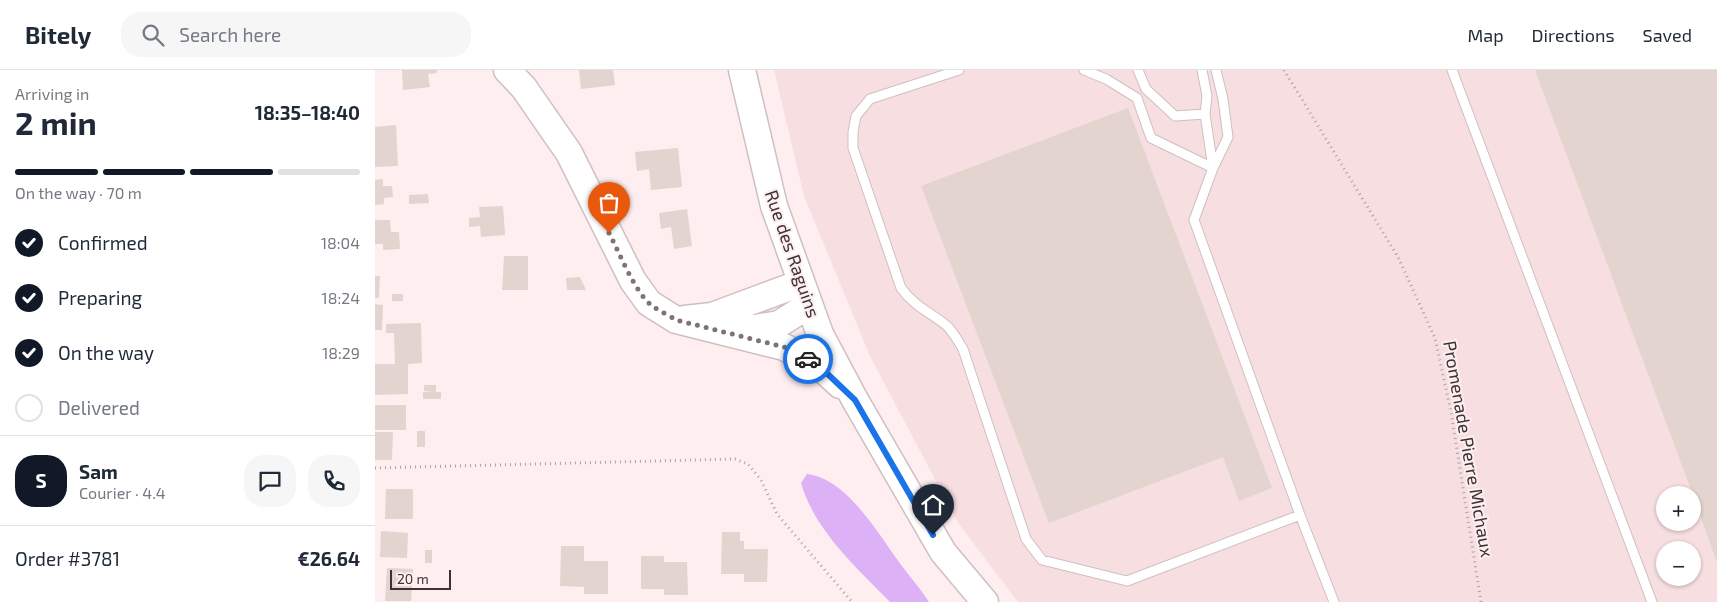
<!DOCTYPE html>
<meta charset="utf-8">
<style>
body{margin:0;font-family:"Exo 2",sans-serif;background:#f6f6f7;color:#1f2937;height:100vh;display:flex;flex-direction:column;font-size:19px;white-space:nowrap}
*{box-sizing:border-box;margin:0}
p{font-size:16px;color:#747a83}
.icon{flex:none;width:28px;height:28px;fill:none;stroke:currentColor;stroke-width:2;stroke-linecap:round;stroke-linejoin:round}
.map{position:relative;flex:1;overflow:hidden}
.drawer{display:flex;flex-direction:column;background:#fff;width:375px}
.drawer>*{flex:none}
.fabs{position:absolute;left:1281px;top:416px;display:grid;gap:10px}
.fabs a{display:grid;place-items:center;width:45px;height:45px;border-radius:50%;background:#fff;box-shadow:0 1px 4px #0004;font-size:25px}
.scale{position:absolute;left:15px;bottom:12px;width:61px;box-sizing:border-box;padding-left:5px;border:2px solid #3a3334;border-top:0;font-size:14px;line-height:18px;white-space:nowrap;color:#3a3334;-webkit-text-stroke:4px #feeeef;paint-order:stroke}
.pin{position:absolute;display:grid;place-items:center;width:42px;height:42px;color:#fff;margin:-51px -21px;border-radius:50% 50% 50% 0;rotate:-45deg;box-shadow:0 0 5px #0007}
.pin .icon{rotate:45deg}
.courier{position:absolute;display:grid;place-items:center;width:50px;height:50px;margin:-25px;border:4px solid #1a73e8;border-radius:50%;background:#fff;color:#222;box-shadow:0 1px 6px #0007}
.overview em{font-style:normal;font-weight:700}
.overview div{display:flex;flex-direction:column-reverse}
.overview{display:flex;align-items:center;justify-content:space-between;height:85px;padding:0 15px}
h1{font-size:32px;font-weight:700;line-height:38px}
.bar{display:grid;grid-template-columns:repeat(4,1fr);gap:8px 5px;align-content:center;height:60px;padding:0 15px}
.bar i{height:6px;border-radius:4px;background:#e0e1e3}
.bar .selected{background:#111827}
.bar p{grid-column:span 4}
.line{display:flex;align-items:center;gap:12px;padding:0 15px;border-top:1px solid #e0e1e3}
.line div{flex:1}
.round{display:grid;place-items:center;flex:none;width:52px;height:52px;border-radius:20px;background:#f6f6f7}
ol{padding:0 15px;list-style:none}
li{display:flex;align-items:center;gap:15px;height:55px}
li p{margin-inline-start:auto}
li .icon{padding:5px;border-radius:50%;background:#111827;color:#fff;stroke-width:4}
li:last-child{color:#747a83}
li i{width:28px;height:28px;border:2px solid #e0e1e3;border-radius:50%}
header{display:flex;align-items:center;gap:30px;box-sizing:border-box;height:70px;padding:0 25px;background:#fff;border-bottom:1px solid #e0e1e3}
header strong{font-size:24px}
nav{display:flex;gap:28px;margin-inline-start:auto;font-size:18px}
.search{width:350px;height:45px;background:#f6f6f7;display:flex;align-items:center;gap:12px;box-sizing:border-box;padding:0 18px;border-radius:20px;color:#747a83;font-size:19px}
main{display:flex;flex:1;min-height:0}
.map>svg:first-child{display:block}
.built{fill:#f7dee0;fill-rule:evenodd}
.water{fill:#ddb1f5}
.building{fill:#e3d4cf}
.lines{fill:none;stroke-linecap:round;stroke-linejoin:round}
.lane-casing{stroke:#cfbfc1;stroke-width:11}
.secondary-casing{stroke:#cfbfc1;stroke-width:29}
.path{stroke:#ada1a2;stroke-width:3;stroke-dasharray:1 4;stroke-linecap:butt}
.lane{stroke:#fff;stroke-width:9}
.secondary{stroke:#fff;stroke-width:26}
.done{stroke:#7f7475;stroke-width:5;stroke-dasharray:0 9}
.route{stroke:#1a73e8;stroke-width:6}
.labels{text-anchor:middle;stroke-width:4;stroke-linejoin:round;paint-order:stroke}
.street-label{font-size:18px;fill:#3a3334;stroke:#feeeef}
</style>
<header>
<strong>Bitely</strong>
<div class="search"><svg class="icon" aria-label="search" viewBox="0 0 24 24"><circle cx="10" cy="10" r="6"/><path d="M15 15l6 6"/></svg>Search here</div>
<nav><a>Map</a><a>Directions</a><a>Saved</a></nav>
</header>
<main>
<section class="drawer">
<div class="overview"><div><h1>2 min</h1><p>Arriving in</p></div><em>18:35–18:40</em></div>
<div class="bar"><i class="selected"></i><i class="selected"></i><i class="selected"></i><i></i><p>On the way · 70 m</p></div>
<ol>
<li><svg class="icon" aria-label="check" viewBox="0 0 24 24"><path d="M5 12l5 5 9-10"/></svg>Confirmed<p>18:04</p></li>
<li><svg class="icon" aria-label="check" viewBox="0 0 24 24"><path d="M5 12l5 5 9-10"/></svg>Preparing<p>18:24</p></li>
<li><svg class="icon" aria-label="check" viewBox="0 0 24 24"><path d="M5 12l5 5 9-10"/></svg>On the way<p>18:29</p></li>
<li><i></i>Delivered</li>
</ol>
<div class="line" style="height:90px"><b class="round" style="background:#111827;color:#fff">S</b><div><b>Sam</b><p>Courier · 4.4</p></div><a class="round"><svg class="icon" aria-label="chat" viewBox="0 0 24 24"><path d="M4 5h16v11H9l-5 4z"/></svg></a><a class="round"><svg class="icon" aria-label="phone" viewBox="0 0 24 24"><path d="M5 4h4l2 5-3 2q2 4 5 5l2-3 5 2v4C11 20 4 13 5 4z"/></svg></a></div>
<div class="line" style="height:65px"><div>Order #3781</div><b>€26.64</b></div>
</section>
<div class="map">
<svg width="1342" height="532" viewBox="0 0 1342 532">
<rect width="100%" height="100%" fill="#feeeef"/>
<!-- built -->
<path class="built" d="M399,0h943v532h-699l-60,-79 -88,-167 -66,-160zM1290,425h28v27h-28zM1290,480h28v28h-28z"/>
<!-- water -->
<path class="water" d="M432,404c39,4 71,59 92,88 10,14 21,26 30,40h-39c-34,-35 -75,-71 -89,-119z"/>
<!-- building -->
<path class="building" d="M27,0h35v3l-9,1 2,13 -27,3z
M204,0h34l2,15 -34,4z
M1160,0h182v493l-24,-68z
M753,38l144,380 -33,13 -16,-44 -174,66 -128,-337z
M21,55l2,41 -23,1v-40z
M303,78l4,39 -31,3 -2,-21 -12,2 -2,-19z
M8,109v7h9l1,11 -9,1v6l-9,1v-25z
M53,124l1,9 -20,1v-9z
M128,136l2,29 -24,2 -1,-11 -11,1v-9l11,-1 -1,-10z
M312,139l5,37 -18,3 -3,-22 -10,2 -2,-16z
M0,150h15l1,12h8l1,17 -17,1v-6h-8z
M129,186h24v34h-26z
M0,206h5l-1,22h-4z
M205,207l6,13h-19l-1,-12z
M17,224h11v7h-11z
M0,234l8,1 -1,25h-7z
M46,253l1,40 -14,1v30l-33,1v-31h20l-1,-31h-8v-9z
M49,315h12v7h5v7h-18v-7h10l-9,-1z
M0,335h31v25h-31z
M42,361h8v16h-8z
M0,362h18l-1,28h-17z
M11,419h27v30h-28z
M6,461l27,2 -1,25 -27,-1z
M347,462h18v9h4v8h24l-1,33h-23v-8h-23z
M186,476h23v15h24v33h-24v-7l-24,-1z
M50,480h7v13h-7z
M266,486h23v6h23l1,33h-24v-6h-23z
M12,498l26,1 -2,32h-26z"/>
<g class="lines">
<defs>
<path id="lane" d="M584,0l-89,29 -14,17 -3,16v16l48,140c14,19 29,24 46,38 7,7 11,15 16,23l63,190 16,21 85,21 173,-66 -106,-295 19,-52 15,-31 -5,-38 -7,-29
M709,0l22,9 31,19 14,40 62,30
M763,0l8,19 29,27 30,-2 2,-18 -5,-26
M1077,0l200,532
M830,44l8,54
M925,445l34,87"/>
<path id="secondary" d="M132,0l17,18 45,65 64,128 16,22 27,17 108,27 32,16 24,22
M367,0l32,136 46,128 35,66 88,152 42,50
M310,249l27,-3 89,-33
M361,258h19l24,-4 30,-19"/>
</defs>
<!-- lane casing -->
<use href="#lane" class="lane-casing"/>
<!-- secondary casing -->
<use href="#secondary" class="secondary-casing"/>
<!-- path -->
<path class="path" d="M909,0l114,187 37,81 16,74 30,190
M0,398l360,-9 13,5 13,16 16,34 75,88"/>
<!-- lane -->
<use href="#lane" class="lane"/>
<!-- secondary -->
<use href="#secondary" class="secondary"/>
</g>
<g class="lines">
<!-- done -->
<path class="done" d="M234,163c10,19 25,57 41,71 7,6 18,11 26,16l108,27 24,12"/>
<!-- route -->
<path class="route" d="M433,289l8,4 39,37 78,135"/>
</g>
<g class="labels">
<!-- street labels -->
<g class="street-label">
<text transform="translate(417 184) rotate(71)" y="6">Rue des Raguins</text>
<text transform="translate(1093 379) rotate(80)" y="6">Promenade Pierre Michaux</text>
</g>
</g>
</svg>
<div class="fabs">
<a>+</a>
<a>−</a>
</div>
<div class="scale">20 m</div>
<div class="pin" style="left:234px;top:163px;background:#ea580c"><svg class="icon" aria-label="bag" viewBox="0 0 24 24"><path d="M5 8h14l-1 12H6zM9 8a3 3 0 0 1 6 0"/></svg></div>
<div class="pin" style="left:558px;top:465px;background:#1f2937"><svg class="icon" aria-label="home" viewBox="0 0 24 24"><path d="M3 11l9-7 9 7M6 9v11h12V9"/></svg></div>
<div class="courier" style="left:433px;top:289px"><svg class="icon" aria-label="car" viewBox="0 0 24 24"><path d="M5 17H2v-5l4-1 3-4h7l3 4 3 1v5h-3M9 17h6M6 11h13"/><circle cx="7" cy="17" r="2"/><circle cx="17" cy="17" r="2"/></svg></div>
</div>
</main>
